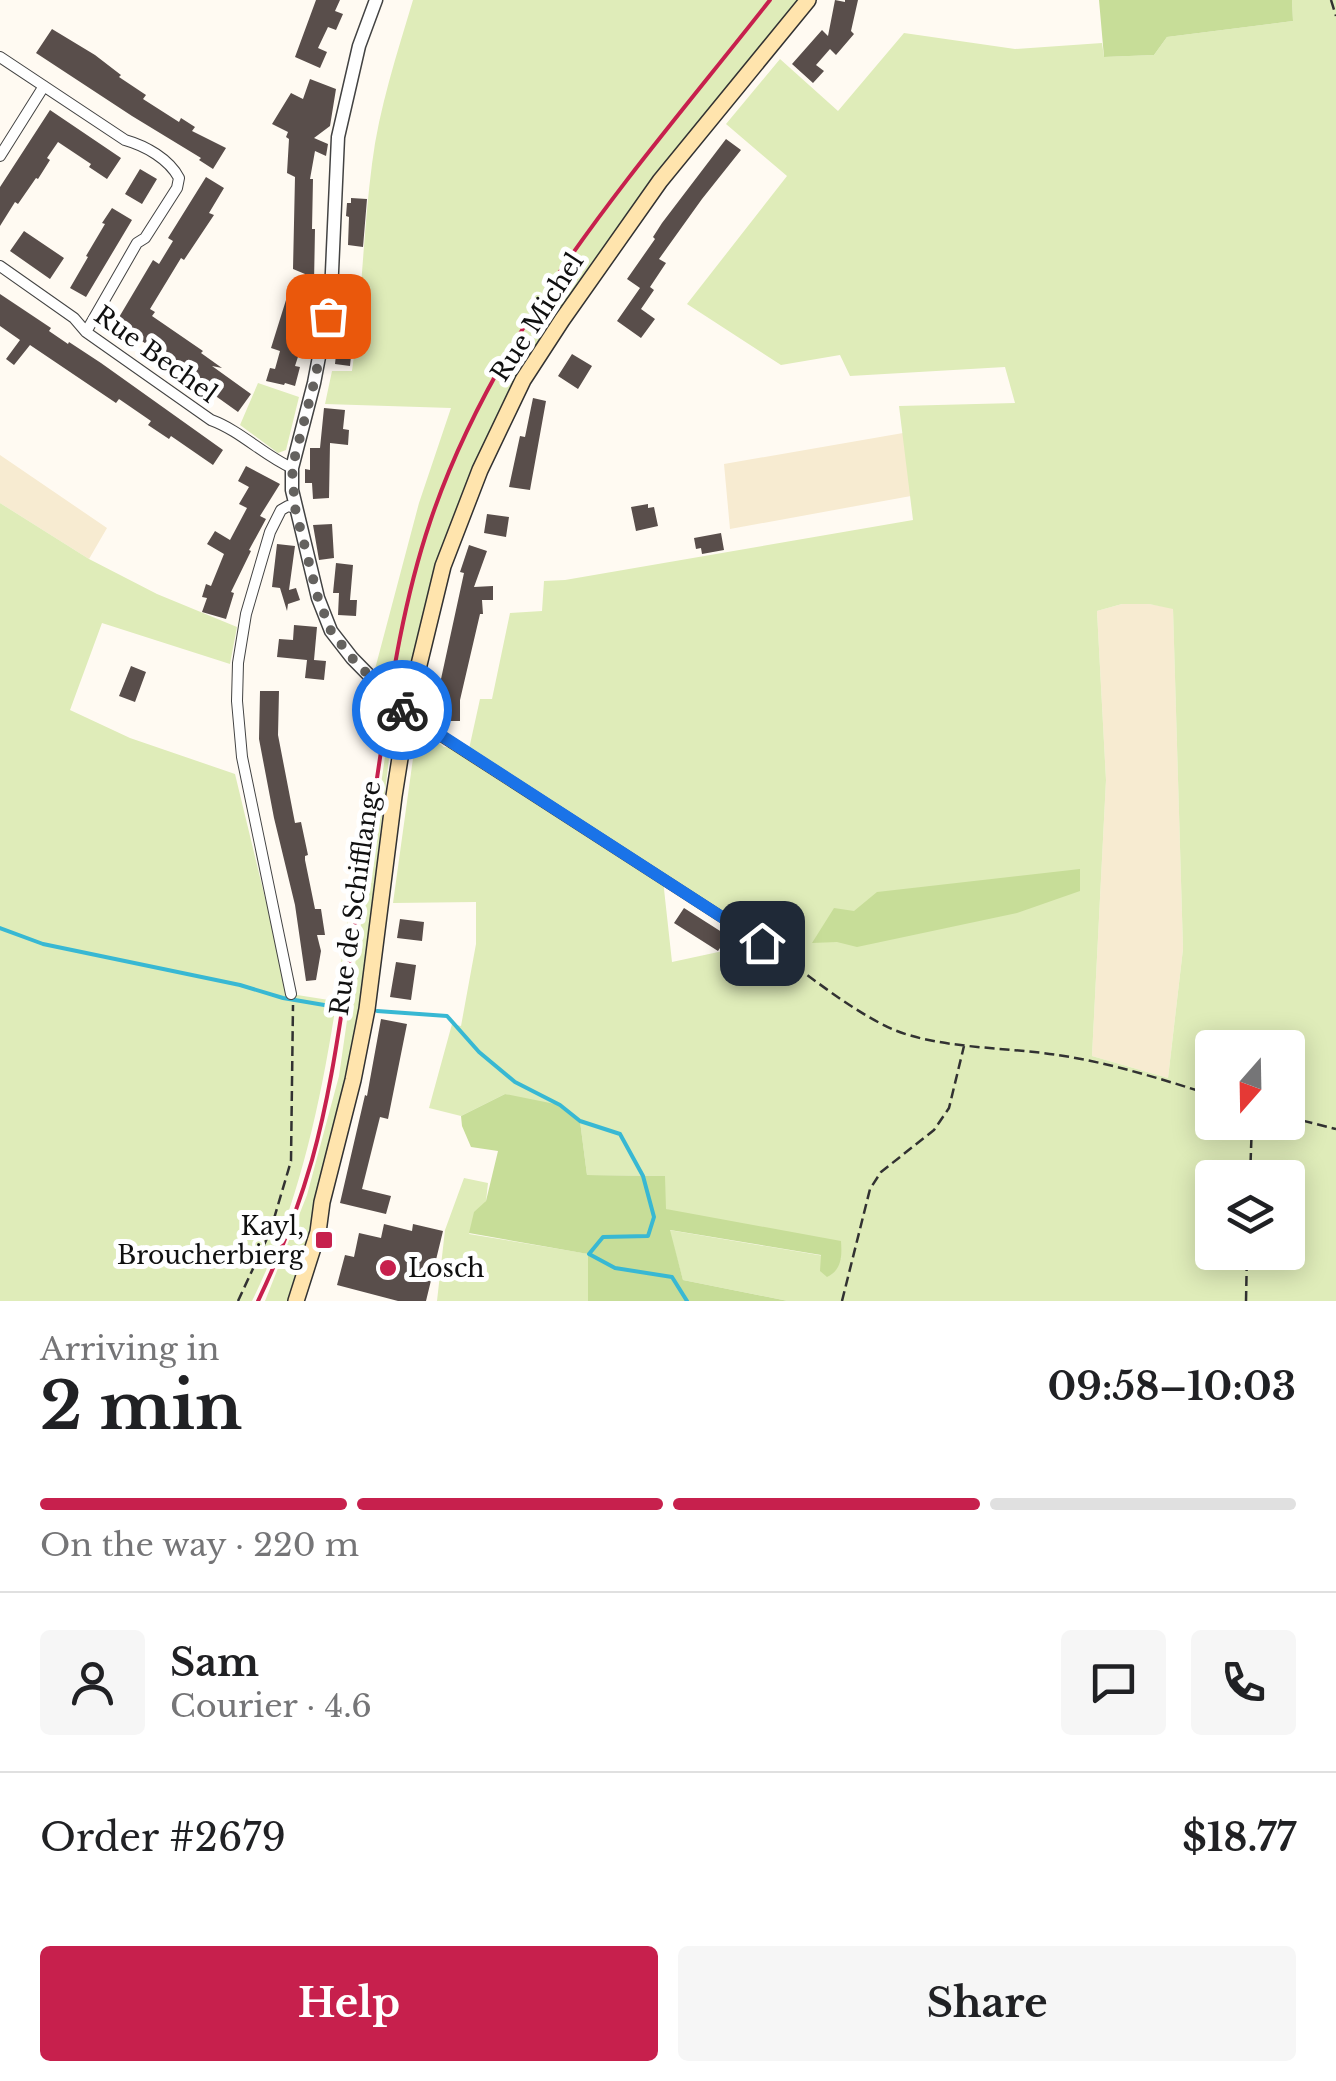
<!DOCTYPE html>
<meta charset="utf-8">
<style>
body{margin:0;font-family:"Libre Baskerville",serif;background:#f6f6f6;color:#202124;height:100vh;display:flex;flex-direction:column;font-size:38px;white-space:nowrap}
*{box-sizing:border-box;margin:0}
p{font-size:32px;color:#757577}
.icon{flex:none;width:55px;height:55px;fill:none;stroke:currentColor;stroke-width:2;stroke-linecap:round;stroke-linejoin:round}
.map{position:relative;height:1301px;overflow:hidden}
.drawer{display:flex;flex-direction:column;background:#fff;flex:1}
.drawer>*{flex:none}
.needle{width:65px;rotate:200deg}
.buttons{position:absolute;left:1195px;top:1030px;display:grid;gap:20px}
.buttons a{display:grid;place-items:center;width:110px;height:110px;border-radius:10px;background:#fff;box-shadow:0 5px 25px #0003;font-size:50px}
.pin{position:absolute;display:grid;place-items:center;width:85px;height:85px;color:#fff;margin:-42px;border-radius:20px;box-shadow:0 5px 15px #0006}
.courier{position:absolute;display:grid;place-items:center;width:100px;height:100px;margin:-50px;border:8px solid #1a73e8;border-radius:50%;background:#fff;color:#222;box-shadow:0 2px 12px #0007}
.summary em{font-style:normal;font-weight:800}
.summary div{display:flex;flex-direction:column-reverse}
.summary{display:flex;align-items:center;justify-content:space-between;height:170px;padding:0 40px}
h1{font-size:65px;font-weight:800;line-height:75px}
.bar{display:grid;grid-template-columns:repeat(4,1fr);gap:15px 10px;align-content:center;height:120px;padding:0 40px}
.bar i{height:12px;border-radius:8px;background:#e0e0e0}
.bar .on{background:#c7204d}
.bar p{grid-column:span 4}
.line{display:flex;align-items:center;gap:25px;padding:0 40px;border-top:2px solid #e0e0e0}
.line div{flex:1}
.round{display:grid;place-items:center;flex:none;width:105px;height:105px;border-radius:10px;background:#f6f6f6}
.button{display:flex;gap:20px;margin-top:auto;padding:20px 40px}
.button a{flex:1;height:115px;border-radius:10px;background:#c7204d;color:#fff;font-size:40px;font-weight:800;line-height:115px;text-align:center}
.button a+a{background:#f6f6f6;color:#202124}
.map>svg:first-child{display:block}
.farmland{fill:#f7ebd1}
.green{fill:#dfecb9;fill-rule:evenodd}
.forest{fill:#c7dd98}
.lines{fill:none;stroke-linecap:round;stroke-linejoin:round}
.stream{stroke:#38b8d3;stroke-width:4}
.building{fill:#594e4b}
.minor-casing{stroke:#434343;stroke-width:12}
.tertiary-casing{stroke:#434343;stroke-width:15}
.secondary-casing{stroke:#323232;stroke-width:18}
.path{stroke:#323232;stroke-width:2.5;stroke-dasharray:10 5;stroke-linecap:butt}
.minor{stroke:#fff;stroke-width:10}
.tertiary{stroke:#fff;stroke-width:12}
.secondary{stroke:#ffe4ad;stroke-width:15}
.rail{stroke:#c7204d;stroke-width:4}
.done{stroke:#64625f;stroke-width:10;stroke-dasharray:0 18}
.route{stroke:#1a73e8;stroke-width:12}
.poi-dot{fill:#c7204d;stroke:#fff;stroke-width:4}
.labels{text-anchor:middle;stroke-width:10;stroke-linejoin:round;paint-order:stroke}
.street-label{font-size:25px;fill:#101010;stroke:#fff}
.poi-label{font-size:25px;fill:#101010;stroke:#fff;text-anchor:end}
</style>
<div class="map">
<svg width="1336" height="1301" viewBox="0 0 1336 1301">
<rect width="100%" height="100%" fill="#fffaf2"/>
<!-- farmland -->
<path class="farmland" d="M903,433l8,63 -181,33 -6,-65z
M0,455l107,73 -18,31 -89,-56z
M1122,604h27l24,4 10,341 -15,129 -76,-22 14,-276 -9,-169z"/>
<!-- green -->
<path class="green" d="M413,0h388l-72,85 -47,60 -153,216 -89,194 -36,137 -7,3 -12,-12 -10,-14 44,-166 32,-95 -126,-4 7,-33h20c10,-69 11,-138 20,-207 7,-56 25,-110 41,-164z
M1292,0h44v1301h-548l-105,-21 -14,-50 173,29 -177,-50v-33l-78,-1 -7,-54 -75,-27 -44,22 -32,-8 23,-84 9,2 15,-82v-42l-83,1 22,-159 16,-7 13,10 25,2 11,-50h12l18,-86 32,-2 2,-30 21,-1 348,-60 -14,-114 116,-3 -10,-36 -155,9 -10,-21 -59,10 -94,-61 100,-128 -61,-52 54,-65 58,52 66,-78 111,16 87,-6 2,14 50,-2 13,-18 126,-16zM1122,604h27l24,5 10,340 -15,129 -76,-22 14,-276 -9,-169zM663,880l97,63 -88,19zM1212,1048h76v74h-76zM1212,1178h76v74h-76z
M258,383l41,14 -13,53 -8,3 -38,-28z
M0,503l89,56 68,35 80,33 -7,37 -128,-41 -32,87 60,28 105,36 31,128 8,4 17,88 44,7 15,-97c-18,136 -37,273 -98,397h-252z
M391,715l3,2 -14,117 10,3 -23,172 -71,292h-31l42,-106 32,-119z
M464,1178l24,5 -2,18 -17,33 120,20 -1,47h-151l8,-71z"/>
<!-- forest -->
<path class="forest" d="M1099,0h193l1,21 -126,16 -13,18 -50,2z
M1080,869v22l-63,22 -160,34 -20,-5 -25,1 22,-35 20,3 23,-19z
M505,1094l55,11 20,16 7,54 78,1 1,33 175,32c1,15 1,29 -14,36l-7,-6 1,-16 -151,-25 13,50 105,21h-200v-47l-119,-21 5,-21 12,-11 12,-50 -27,-4 -9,-21 -1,-10z"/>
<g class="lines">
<!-- stream -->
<path class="stream" d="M0,928l43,16 197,41 43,13 53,9
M377,1011l70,5 32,36 36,30 45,23 20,16 40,13 23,42 11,41 -6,19 -45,1 -14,17 26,14 57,9 15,24"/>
</g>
<!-- building -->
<path class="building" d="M316,0h24l-5,11 8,3 -7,16 -8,-3 -10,21 9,4 -7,16 -25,-11z
M835,0l10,2v-2h13l-7,31 3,3 -18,21 -6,-6 -14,16 8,6 -11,12 -21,-19 30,-34 6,6z
M52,29l43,26 26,20 -2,2 27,18 -3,4 36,23 2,-4 14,9 -3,4 34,17 -13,21 -14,-9 2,-2 -69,-42 -96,-63z
M310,79l26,10 -6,37 -16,12 14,6 -2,12 -11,-5 -5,28h3l-1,50h3l-1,54 7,3 -26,80 5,1 -5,19 -10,-3 -1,2 -18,-4 4,-13 5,1 5,-18 -9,-3 15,-48 9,6 10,-32 -12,-5 2,-92 -8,-4 2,-34 -3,-2 2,-5 -16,-8 19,-31 12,6z
M50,110l71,48 -14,21 -18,-12 2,-3 -33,-22 -11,16 3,2 -12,19 -2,-1 -18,26 -3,-2 -15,24v-39z
M726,139l15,11 -39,49 -43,60 7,4 -16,24 4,3 -13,19 14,10 -14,19 -24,-17 23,-33 -13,-9 28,-40 -2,-2 9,-14z
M140,169l17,10 -15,25 -17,-10z
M206,177l18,11 -15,25 5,2 -30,45 -3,-2 -31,51 5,3 -3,4 51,35 -2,2 21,15 -10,-2 39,28 -13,18 -91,-65 1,-2 -33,-21 38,-64 6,4 14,-23 -5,-3z
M351,198l16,1 -4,48 -15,-2 1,-28 -3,-1 1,-13h4z
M112,208l20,12 -46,77 -16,-9 18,-31 -2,-1 19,-32 -3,-1z
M24,231l40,27 -14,21 -40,-28z
M342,284l18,2 -2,18 -18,-2z
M0,294l51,34 -2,3 19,13 1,-2 32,21 122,87 -10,15 -42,-29 -2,3 -21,-14 3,-4 -32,-22 -3,4 -86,-58 -16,20 -8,-6 14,-19 -20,-14z
M338,335l15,2 -3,29 -15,-2z
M572,354l20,12 -14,23 -20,-13z
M533,398l13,3 -16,89 -21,-3 11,-51 5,1z
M324,408l21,2 -2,19 6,1 -1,15 -18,-2 -1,55 -16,1 -1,-16h-7v-14l5,1v-22h10z
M246,466l34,18 -20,32 6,3 -17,31 2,1 -20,41 3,1 -8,26 -24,-7 5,-14 -5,-1 4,-13 5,2 13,-32 -17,-10 8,-13 15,9 17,-32 -8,-4 10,-17 -11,-6z
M648,504v4l6,-1 4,19 -22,5 -5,-24z
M487,514l22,3 -3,20 -22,-4z
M332,524l2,34 -15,2 -6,-35z
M721,533l3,17 -22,4 -1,-6 -5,1 -2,-11z
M277,544l18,2 -6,44 7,-2 4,12 -12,4 -1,7 -7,-23 -8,-1z
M469,545l18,6 -13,36 19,-1v14h-11l1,14h-3l-20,86v21h-25l1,-19 28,-129 -4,-1z
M336,563l17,2 -3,35h7l-1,16 -18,-1 1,-22h-6z
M294,625l23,2 -3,33 12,1 -2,19 -19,-2 2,-18 -30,-3 2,-18 14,1z
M131,666l15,6 -11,30 -16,-6z
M260,691h19l-1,44 17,88 6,-1 7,33 -3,1v4l10,49h6l4,26h-8l4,16 -5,29 -10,1 -11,-76 -21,-87 -15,-79z
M684,908l44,28 -10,15 -44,-28z
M400,919l24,3 -2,19 -25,-3z
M396,962l20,3 -5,35 -21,-3z
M381,1019l26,5 -19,95 -8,-2 -18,72 29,7 -5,18 -46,-11 19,-82 6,-26 2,1z
M384,1224l28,7 1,-7 30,7 -17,70h-28l-61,-16 8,-30 9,2 5,-24 22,5z"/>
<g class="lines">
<defs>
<path id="minor" d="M0,57l125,83c21,6 44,19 54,38l-2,10 -32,50 -8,5 -51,89
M0,156l44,-70
M0,266l74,52 12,14 125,88c30,11 52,35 81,48
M407,714l355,229
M291,994l-49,-237 -5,-56 1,-38 8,-49 24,-82 11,-22 7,-4 7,2"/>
<path id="tertiary" d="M376,0l-17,46 -21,91 -7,157 -17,89 -22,85v22l26,108 13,33 21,27 55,56"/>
<path id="secondary" d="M296,1301l22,-69 4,-30 31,-122 14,-71 27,-213 13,-82 36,-148 37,-96 43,-90 39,-60 98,-139 148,-181"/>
</defs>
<!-- minor casing -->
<use href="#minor" class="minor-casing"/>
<!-- tertiary casing -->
<use href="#tertiary" class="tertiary-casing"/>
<!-- secondary casing -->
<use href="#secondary" class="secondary-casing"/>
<!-- path -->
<path class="path" d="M1331,0l5,16
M771,949c38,26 79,61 121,80 47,20 114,18 166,26 53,8 103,24 154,40
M1288,1117l48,12
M1250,1178l2,-56
M238,1301l32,-69 21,-71 2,-156
M842,1301l28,-112 11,-17 53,-42 15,-22 15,-62
M1246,1301l1,-49"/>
<!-- minor -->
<use href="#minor" class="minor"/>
<!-- tertiary -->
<use href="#tertiary" class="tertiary"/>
<!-- secondary -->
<use href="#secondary" class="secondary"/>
<!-- rail -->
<path class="rail" d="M258,1301c22,-46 40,-92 54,-141 19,-68 28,-138 39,-208 9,-64 19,-129 29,-194 12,-80 24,-159 50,-236 67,-200 212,-359 340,-522"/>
</g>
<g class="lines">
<!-- done -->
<path class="done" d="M328,316l-14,67 -22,85 3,40 23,90 13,33 21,27 50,52"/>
<!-- route -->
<path class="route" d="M402,710l360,233"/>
</g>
<!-- markers -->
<g class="poi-dot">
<rect x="314" y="1230" width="20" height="20" rx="5"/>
<circle cx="388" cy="1268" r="10"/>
</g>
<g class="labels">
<!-- street labels -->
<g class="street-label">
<text transform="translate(537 317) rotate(-57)" y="9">Rue Michel</text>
<text transform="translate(156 354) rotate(36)" y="9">Rue Bechel</text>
<text transform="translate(355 898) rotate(-82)" y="9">Rue de Schifflange</text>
</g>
<!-- poi labels -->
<g class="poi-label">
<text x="304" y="1235">Kayl,<tspan x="304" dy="29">Broucherbierg</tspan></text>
<text x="408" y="1277" text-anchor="start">Losch</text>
</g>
</g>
</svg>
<div class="buttons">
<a><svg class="needle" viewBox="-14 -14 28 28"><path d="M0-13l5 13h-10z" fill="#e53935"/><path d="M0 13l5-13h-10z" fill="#757577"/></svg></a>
<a><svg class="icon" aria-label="layers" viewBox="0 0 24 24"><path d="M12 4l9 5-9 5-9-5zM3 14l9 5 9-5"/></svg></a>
</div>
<div class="pin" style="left:328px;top:316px;background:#ea580c"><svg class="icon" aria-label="bag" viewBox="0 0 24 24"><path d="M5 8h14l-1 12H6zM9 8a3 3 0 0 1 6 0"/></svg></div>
<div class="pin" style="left:762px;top:943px;background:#1f2937"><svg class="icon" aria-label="home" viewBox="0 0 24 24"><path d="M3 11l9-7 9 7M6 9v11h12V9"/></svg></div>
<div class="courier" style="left:402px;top:710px"><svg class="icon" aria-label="bike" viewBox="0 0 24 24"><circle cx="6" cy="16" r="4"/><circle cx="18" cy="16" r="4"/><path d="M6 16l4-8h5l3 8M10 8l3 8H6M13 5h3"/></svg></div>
</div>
<section class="drawer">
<div class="summary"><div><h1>2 min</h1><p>Arriving in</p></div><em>09:58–10:03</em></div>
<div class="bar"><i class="on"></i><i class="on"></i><i class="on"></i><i></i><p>On the way · 220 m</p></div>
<div class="line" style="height:180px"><a class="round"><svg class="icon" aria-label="person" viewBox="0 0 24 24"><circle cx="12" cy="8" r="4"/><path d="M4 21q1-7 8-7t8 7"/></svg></a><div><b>Sam</b><p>Courier · 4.6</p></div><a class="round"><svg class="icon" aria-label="chat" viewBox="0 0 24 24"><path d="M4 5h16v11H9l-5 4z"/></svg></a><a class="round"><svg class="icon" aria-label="phone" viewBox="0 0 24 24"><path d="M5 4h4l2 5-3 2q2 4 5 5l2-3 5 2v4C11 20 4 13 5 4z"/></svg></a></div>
<div class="line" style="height:130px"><div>Order #2679</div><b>$18.77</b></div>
<div class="button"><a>Help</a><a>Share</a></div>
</section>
